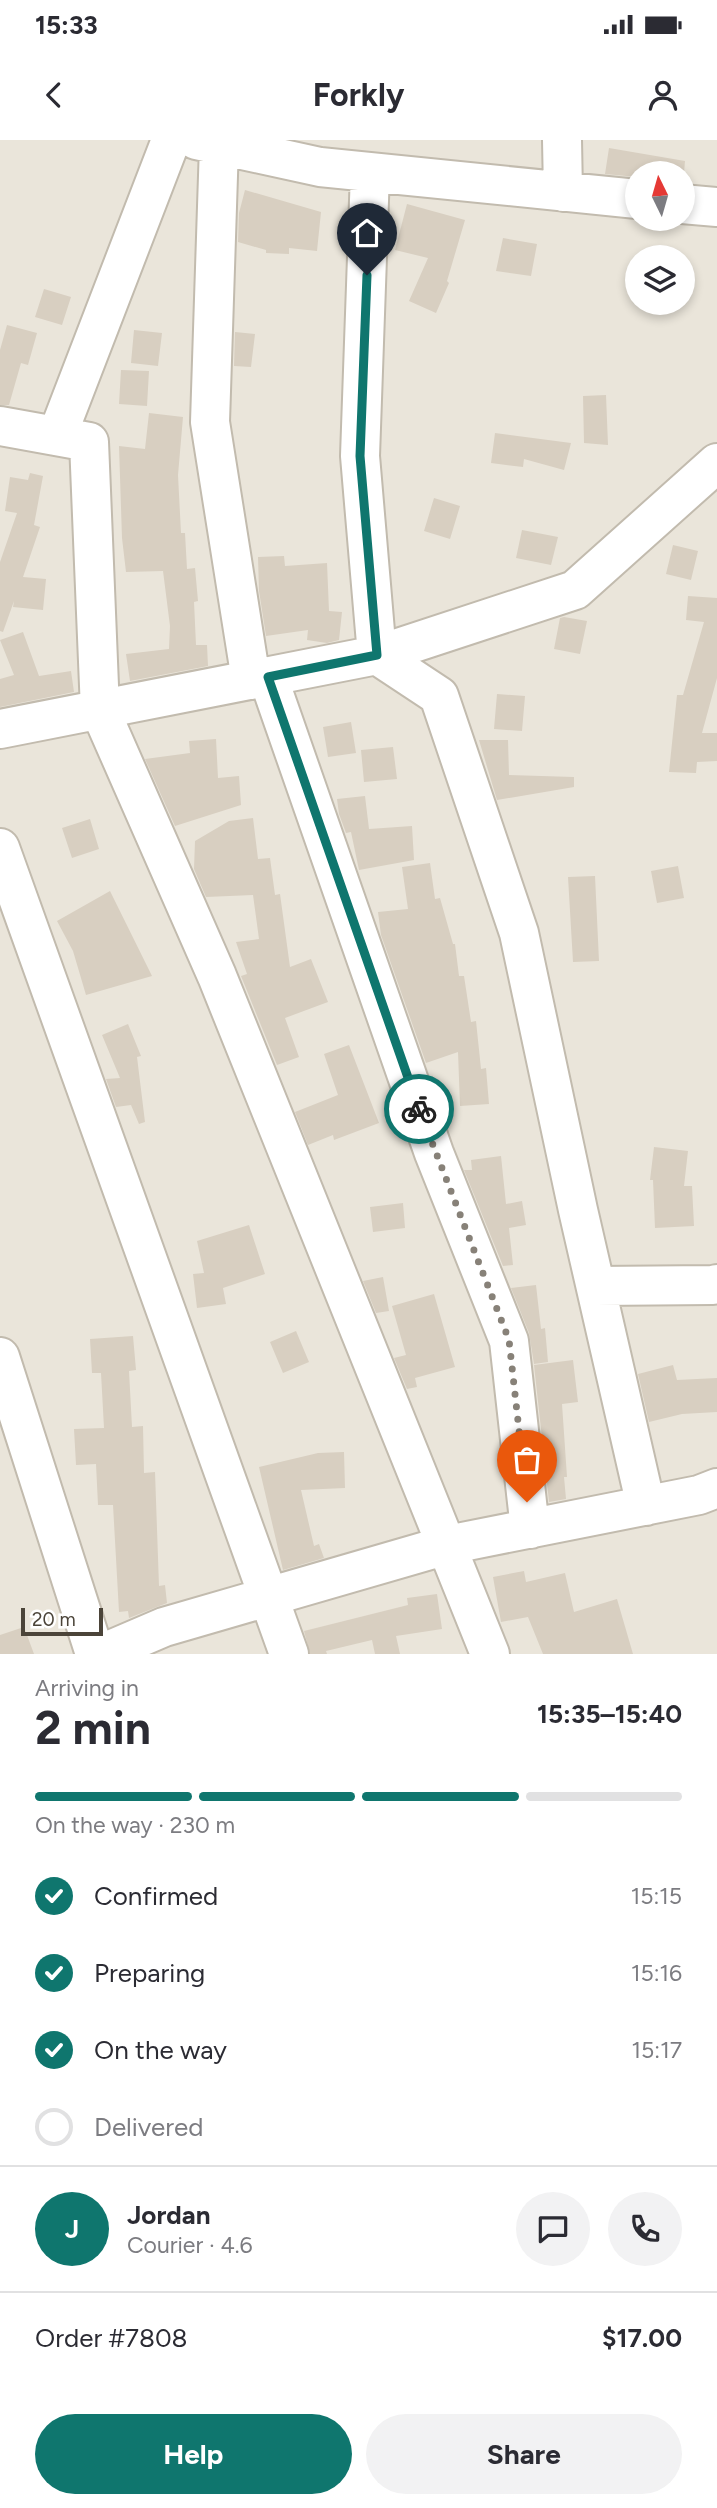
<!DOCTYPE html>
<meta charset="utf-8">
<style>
body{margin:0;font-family:Figtree,sans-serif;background:#f2f2f3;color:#2b2b33;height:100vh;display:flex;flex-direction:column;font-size:26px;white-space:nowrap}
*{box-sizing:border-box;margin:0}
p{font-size:23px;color:#7c7c81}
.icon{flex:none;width:38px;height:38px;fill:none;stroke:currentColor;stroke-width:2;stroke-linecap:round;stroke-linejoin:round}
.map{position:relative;height:1514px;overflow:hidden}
.panel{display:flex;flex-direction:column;background:#fff;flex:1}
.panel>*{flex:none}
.needle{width:46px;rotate:355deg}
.tools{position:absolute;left:625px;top:21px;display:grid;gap:14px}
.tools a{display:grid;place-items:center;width:70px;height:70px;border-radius:50%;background:#fff;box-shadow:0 4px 10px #0003;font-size:35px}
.scale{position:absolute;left:21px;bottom:18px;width:82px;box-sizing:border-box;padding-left:7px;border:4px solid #4b4439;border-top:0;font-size:19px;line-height:24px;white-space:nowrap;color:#4b4439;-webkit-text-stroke:5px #fff;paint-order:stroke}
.pin{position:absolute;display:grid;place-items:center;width:60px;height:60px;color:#fff;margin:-72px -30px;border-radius:50% 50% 50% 0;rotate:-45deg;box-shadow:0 0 7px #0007}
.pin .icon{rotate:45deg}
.courier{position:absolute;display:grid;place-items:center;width:70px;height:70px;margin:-35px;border:5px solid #0f766e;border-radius:50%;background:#fff;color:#222;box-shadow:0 2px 9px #0007}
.headline em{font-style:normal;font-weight:700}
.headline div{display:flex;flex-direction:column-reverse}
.headline{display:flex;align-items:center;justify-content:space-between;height:119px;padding:0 35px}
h1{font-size:46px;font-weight:700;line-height:52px}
.bar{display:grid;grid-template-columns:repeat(4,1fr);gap:10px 7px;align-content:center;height:84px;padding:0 35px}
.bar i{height:9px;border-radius:5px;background:#e1e1e2}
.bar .on{background:#0f766e}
.bar p{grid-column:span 4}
.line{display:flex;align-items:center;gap:18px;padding:0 35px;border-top:2px solid #e1e1e2}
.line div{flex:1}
.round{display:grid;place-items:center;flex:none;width:74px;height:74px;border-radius:37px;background:#f2f2f3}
ol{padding:0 35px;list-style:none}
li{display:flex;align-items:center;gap:21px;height:77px}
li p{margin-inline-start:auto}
li .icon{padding:7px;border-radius:50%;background:#0f766e;color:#fff;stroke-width:4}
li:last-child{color:#7c7c81}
li i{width:38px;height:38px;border:4px solid #e1e1e2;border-radius:50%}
.button{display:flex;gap:14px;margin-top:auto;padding:14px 35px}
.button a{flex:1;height:80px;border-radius:42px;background:#0f766e;color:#fff;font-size:28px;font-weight:700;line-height:80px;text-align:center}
.button a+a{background:#f2f2f3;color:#2b2b33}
.status{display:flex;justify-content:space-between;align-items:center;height:49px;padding:0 35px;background:#fff;direction:ltr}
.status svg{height:19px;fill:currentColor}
header{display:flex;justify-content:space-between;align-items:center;height:91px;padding:0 35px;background:#fff;font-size:32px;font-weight:700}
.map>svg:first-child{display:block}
.residential{fill:#eae5da;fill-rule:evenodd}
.building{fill:#d8cfc1}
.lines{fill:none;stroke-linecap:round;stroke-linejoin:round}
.minor-casing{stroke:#c2bbae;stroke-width:42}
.minor{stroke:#fff;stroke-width:38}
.done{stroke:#878178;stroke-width:7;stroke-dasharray:0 12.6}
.route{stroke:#0f766e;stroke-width:9}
</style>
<div class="status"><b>15:33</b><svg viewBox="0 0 49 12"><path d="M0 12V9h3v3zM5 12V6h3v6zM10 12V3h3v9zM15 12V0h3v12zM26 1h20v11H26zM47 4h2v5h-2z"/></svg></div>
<header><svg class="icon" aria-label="back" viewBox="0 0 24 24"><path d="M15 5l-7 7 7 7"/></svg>Forkly<svg class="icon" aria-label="person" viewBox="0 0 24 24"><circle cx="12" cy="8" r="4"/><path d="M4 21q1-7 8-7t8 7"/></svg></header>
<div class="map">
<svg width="717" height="1514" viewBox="0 0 717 1514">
<rect width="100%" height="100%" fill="#f6f3ec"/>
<!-- residential -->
<path class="residential" d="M0,0h717v1514h-717zM637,33h45v46h-45zM637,117h45v46h-45z"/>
<!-- building -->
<path class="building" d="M609,8l76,13 -1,12h-47v4l-32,-3z
M245,50l76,22 -4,39 -28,-3v6l-23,-1v-3l-28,-8 1,-29z
M407,64l58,16 -18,61 2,2 -13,30 -27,-12 19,-43 -33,-8z
M503,98l34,6 -6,32 -35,-5z
M44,149l27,8 -9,28 -27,-8z
M7,185l30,8 -9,32 -7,-2 -12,42h-9v-55z
M134,190l28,3 -4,33 -27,-3z
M235,192l20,2 -4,33 -17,-1z
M121,230l28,1 -2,35 -28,-2z
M606,255l2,50 -24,-2 -1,-47z
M149,273l34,4 -5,58 3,58h4l2,36 8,-1 3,33 -4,1 2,43h11l1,21 -78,15 -4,-27 43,-5 1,-23 -7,-55 -37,1 -4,-34 -3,-92 26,3z
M495,293l76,10 -7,27 -40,-11 -1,8 -32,-4z
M30,333l13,3 -9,49 6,2 -17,50 23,2 -3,31 -30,-3 1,-6 -11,31 -3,-1v-69l17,-49 -12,-2 5,-34 18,3z
M434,358l26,8 -10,33 -26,-8z
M522,390l36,7 -7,28 -35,-7z
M673,405l25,6 -7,29 -25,-6z
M284,416l1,10 42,-3 2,48 13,1 -3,28 -12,3 -20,-3 1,-10 -42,6 -7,-45 -1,-34z
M688,456l29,2v80l-15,55h15v28l-20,1 -1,11 -27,-1 8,-77h6l21,-73 -18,-2z
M564,477l23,4 -7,33 -26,-5 6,-31z
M23,492l16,44 32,-5 3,21 -74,15v-28l14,-4 -14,-35z
M497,554l28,2 -3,35 -28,-2z
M351,582l5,31 -28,4 -5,-30z
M216,599l2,39 21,-2 2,29 -66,21 -30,-67 45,-6 -1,-12z
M479,600h29l1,35 65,2v10l-77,13z
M393,607l4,32 -33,3 -3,-32z
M365,656l4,33 43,-3 2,34 -55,10 -8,-38 -5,1 -7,-19 -2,-15z
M253,678l5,41 12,-1 5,37 5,-1 10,73 21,-8 17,43 -43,16 14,39 -22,8 -36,-89 6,-2 -11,-32 23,-3 -6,-44 -47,2 -12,-28 1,-28 34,-20z
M90,679l9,30 -27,9 -10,-30z
M430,723l5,36 5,-1 13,46h2l4,32h5l7,46 5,-1 5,48 5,-1 3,36 -29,2 -2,-54 -32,11 -45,-128 -3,-23 30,-3 -6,-42z
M678,726l6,32 -27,5 -6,-32z
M595,736l4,85 -26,1 -5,-85z
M110,751l42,85 -66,19 -13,-44 -16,-30z
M128,884l13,32 -4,1 8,65 -6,2 -8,-19 -15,2 -10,-28 14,-1 -18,-43z
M349,905l30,78 -45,17 -1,-5 -25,10 -13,-33 43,-17 -14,-41z
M654,1007l34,4 -4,35h8l2,40 -39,2 -2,-48h-3z
M501,1016l5,48 16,-3 4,24 -17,3 4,37 -10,1 -39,-96h8l-1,-10z
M403,1063l2,25 -32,4 -3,-25z
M249,1085l16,49 -42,14 3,16 -29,4 -4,-34 11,-1 -7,-32z
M383,1137l6,34 -13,2 -13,-32z
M536,1145l5,44 4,-1 3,34 -14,2 -5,-31 -18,-45z
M434,1154l21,73 -40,11 2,9 -10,2 -13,-31 12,-3 -14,-49z
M296,1191l13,31 -26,11 -13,-31z
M133,1196l3,34 -7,1 3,56 11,-1 1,47 11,-1 4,114 6,-1 2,18 -38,15 -1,-7 -9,1 -6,-107h-15l-2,-41 -20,1 -2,-36 30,-1 -3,-55h-9l-2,-34z
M573,1220l5,42 -16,2 5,73h-3l2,22 -17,3 -15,-137z
M673,1225l4,15 40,-2v34l-35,2 -33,8 -11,-48z
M344,1312l1,36 -44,2 13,56 5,-2 5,14 -41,12 -24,-103 59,-14z
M524,1431l2,11 39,-9 9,39 43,-13 16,55h-90l-15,-37 -27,5 -8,-45z
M437,1454l5,35 -46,7 4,18h-25l-3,-14 -46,11 1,3h-17l-6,-23 104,-26 -1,-7z
M24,1487l10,27h-34v-19z"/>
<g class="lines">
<defs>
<path id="minor" d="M196,0l124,27 317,32
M562,0l1,52
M219,5l-9,277 41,258
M370,32l-10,284 17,199 62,41 80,237 59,277 68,296
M682,64l35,3
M0,286l89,16 11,268 117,266 273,678
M57,296l114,-296
M268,537l166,476 75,188 21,188
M0,589l377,-74 198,-65 142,-127
M0,708l289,806
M596,1146l117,-1 4,-1
M0,1217l95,297
M101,1514l63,-27 283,-82 252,-50 18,-7"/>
</defs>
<!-- minor casing -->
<use href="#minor" class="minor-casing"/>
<!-- minor -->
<use href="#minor" class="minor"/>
</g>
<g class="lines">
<!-- done -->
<path class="done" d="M419,969l90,231 18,162"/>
<!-- route -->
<path class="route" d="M367,135l-7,181 17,199 -109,22 151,432"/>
</g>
</svg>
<div class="tools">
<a><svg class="needle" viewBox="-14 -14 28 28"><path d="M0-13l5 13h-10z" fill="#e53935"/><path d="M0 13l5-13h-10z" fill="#7c7c81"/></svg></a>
<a><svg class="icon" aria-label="layers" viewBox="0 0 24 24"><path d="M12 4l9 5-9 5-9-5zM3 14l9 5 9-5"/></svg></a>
</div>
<div class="scale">20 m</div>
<div class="pin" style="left:527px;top:1362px;background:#ea580c"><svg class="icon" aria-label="bag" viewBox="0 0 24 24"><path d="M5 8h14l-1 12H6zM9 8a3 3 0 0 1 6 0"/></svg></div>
<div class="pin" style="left:367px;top:135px;background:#1f2937"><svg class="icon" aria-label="home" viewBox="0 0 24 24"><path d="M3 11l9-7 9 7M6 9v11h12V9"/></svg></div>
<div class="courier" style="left:419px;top:969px"><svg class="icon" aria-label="bike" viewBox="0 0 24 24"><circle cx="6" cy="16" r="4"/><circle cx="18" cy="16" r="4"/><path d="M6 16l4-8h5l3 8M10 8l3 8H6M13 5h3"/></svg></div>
</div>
<section class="panel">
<div class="headline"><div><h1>2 min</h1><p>Arriving in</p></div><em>15:35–15:40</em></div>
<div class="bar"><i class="on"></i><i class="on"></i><i class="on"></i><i></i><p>On the way · 230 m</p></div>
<ol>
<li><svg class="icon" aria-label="check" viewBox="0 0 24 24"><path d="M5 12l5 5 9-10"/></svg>Confirmed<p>15:15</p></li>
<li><svg class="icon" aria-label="check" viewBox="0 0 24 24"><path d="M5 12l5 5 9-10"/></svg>Preparing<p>15:16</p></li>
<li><svg class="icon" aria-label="check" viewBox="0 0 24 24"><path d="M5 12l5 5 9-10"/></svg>On the way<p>15:17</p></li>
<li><i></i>Delivered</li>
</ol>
<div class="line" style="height:126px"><b class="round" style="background:#0f766e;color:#fff">J</b><div><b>Jordan</b><p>Courier · 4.6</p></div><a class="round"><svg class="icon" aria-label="chat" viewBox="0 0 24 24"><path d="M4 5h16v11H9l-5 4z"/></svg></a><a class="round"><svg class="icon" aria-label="phone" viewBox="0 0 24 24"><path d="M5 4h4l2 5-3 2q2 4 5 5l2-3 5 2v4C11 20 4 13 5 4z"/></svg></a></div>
<div class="line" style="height:91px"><div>Order #7808</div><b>$17.00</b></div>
<div class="button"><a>Help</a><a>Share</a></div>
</section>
